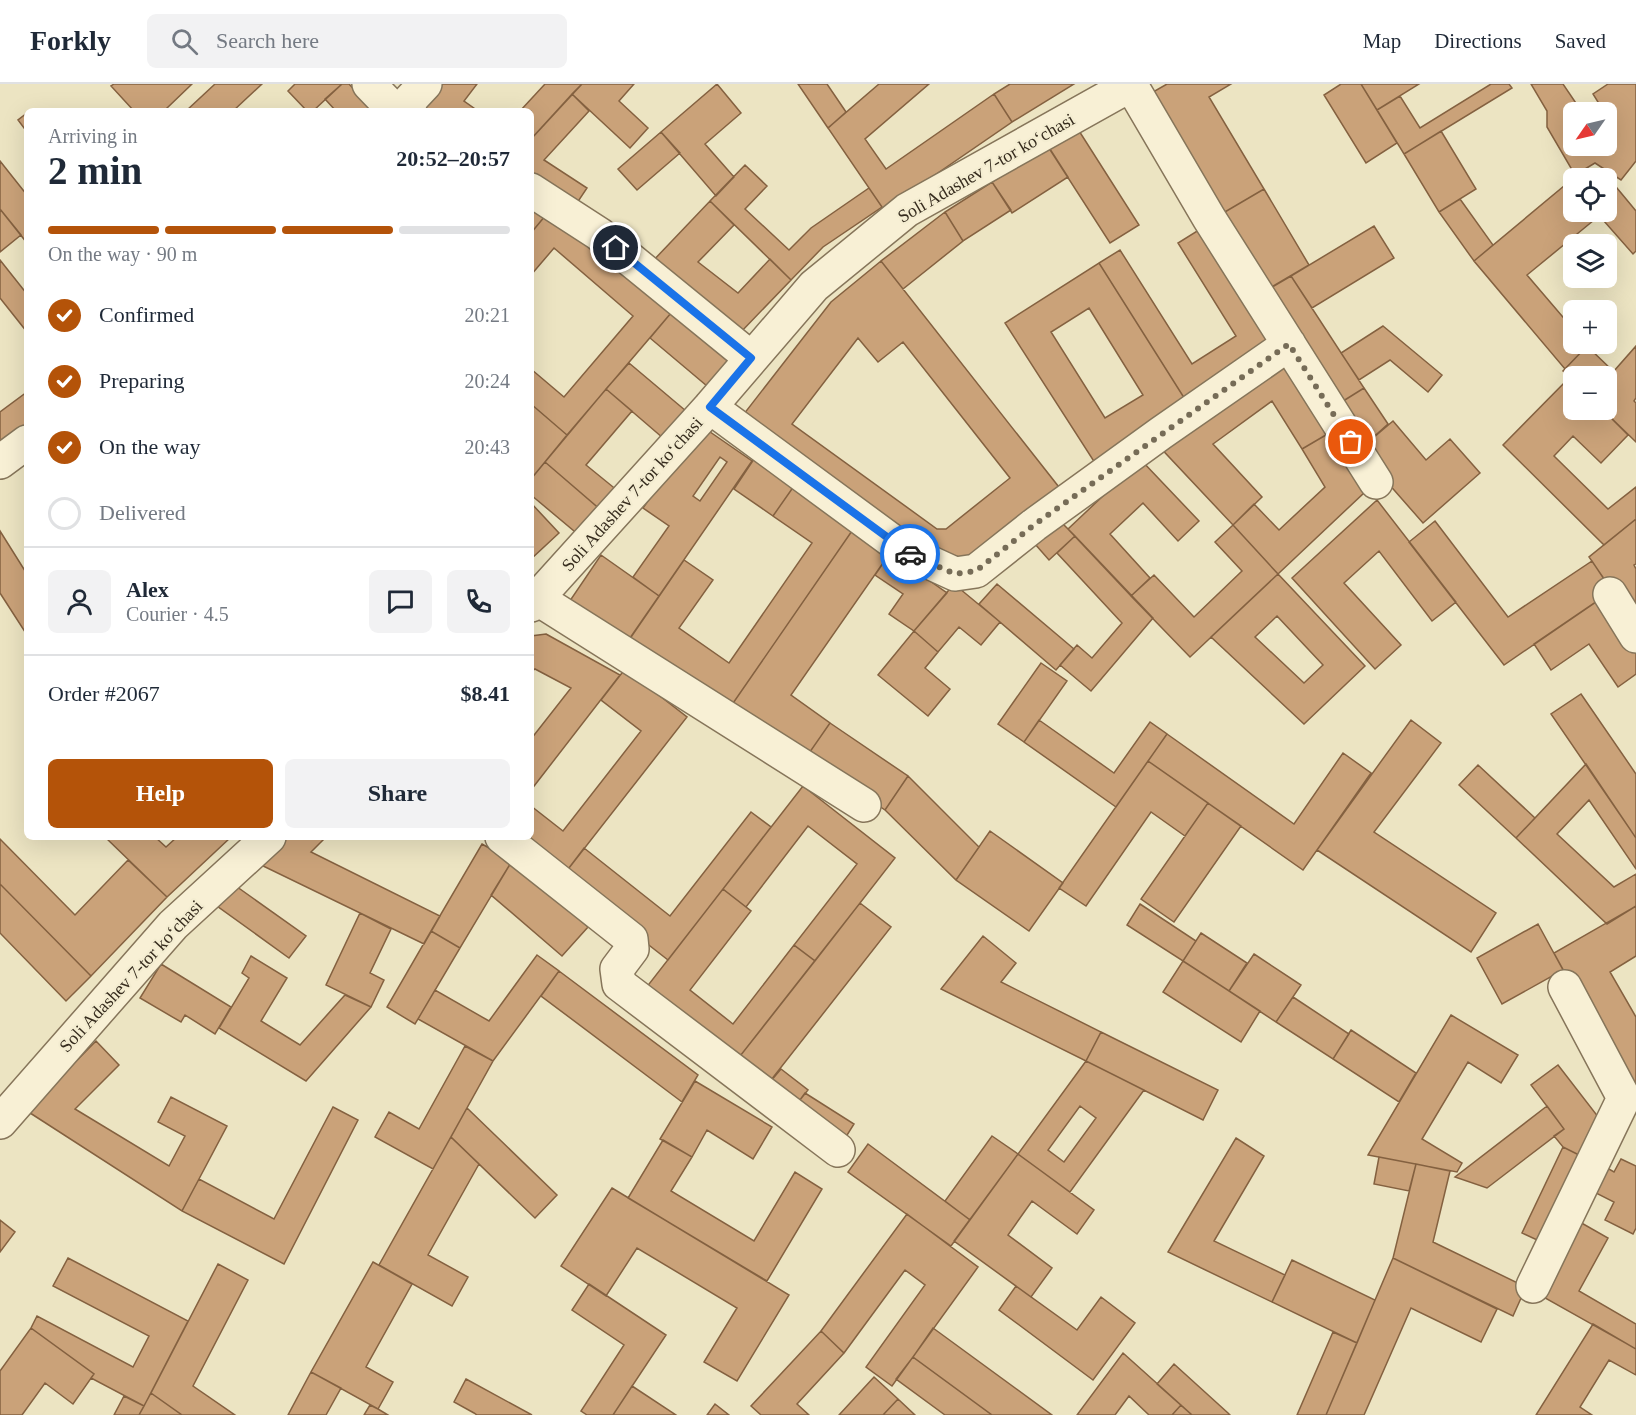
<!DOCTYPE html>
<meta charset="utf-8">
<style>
body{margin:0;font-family:"Times New Roman",serif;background:#f2f2f3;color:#1f2937;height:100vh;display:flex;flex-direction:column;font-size:22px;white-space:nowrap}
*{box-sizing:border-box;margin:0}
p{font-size:20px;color:#747a83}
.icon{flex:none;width:33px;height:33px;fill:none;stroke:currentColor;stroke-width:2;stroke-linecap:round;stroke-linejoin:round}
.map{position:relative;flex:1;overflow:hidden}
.side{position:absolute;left:24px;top:24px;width:510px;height:732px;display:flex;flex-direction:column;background:#fff;border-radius:9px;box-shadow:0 6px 24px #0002}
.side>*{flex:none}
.needle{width:39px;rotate:236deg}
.fabs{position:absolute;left:1563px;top:18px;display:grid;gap:12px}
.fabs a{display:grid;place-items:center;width:54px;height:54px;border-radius:9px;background:#fff;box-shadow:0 6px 24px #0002;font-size:30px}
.pin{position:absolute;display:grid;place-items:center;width:51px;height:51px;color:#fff;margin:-26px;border:3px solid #fff;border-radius:50%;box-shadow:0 2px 6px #0007}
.courier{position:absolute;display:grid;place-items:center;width:60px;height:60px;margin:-30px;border:4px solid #1a73e8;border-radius:50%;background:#fff;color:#222;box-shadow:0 2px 8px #0007}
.summary em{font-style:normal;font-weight:700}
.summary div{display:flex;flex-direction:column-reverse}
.summary{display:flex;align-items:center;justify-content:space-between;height:102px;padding:0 24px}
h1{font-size:39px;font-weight:700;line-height:45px}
.bar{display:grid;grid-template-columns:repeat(4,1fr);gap:9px 6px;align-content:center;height:72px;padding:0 24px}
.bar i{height:8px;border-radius:4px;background:#e0e1e3}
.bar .selected{background:#b45309}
.bar p{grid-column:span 4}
.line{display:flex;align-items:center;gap:15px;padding:0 24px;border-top:2px solid #e0e1e3}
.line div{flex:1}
.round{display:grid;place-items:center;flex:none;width:63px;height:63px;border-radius:9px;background:#f2f2f3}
ol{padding:0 24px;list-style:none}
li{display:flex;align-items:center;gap:18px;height:66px}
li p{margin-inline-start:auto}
li .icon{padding:6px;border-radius:50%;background:#b45309;color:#fff;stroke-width:4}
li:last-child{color:#747a83}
li i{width:33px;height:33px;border:3px solid #e0e1e3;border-radius:50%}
.action{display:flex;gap:12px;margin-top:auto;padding:12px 24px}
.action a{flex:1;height:69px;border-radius:9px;background:#b45309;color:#fff;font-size:24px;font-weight:700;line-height:69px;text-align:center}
.action a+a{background:#f2f2f3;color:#1f2937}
header{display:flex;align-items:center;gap:36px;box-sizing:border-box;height:84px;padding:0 30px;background:#fff;border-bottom:2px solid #e0e1e3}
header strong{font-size:28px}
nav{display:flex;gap:33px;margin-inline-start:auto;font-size:21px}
.search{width:420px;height:54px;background:#f2f2f3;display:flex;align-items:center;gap:15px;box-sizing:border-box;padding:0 21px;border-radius:9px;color:#747a83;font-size:22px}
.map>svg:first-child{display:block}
.building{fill:#caa279;stroke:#846140;stroke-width:1.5;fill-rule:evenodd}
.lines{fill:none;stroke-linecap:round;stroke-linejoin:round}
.minor-casing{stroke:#86755a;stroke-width:36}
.minor{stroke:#f8f0d5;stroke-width:33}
.done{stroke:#766c57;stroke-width:6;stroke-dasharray:0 10.8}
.route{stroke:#1a73e8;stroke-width:8}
.labels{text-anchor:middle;stroke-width:4.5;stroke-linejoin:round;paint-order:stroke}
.street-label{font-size:18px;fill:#362c1e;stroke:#f4edd1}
</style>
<header>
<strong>Forkly</strong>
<div class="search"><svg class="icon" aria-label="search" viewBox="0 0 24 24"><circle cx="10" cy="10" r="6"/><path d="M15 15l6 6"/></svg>Search here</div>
<nav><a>Map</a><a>Directions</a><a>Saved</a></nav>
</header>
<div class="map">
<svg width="1636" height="1331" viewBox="0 0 1636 1331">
<rect width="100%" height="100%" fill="#ece4c2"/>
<!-- building -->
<path class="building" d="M114,0h78l-26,25 2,2h-34l-23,-25z
M215,0h47l-29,27h-47z
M295,0h47l-29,27h-6l-19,-20z
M342,0h7l25,27h-38l-11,-12z
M440,0h37l-13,17 14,10h-53l-4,-2z
M545,0h37l-51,55v-28h-11z
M582,0h52l-15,17 29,27 -18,20 -58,-54z
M717,0l24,29 -36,31 29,33 -18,19 -55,-64z
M798,0h29l19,28 -18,16z
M879,0h50l-64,55 21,30 108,-75 18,28 -128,88 -56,-82z
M1010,0h64l-62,38 -18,-28z
M1167,0h64l-22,13 55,92 -46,27 -72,-120z
M1341,0h20l36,59 -31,20 -42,-68z
M1361,0h58l-42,26z
M1491,0h18l3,4 -108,66 -27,-44 23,-14 20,32z
M1531,0h32l19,28h-8v34h32v-34h-6l3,-2 -10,-16 15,-10h28v77l-15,19 -26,-17 -20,12 -28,-48v-16z
M572,10l17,17 -45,49 43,28 -14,21 -42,-28v-42z
M27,29v19l-9,-12z
M1074,39l65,102 -29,18 -65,-101z
M1441,47l35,58 -37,23 -35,-58z
M661,48l19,21 -43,37 -19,-21z
M1048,62l20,31 -56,36 -20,-31z
M0,77l27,34v48l-27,-34z
M745,81l22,21 -22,23 44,41 22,-22 58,-40 13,19 -59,40 -32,33 -81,-79z
M1607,92l29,35v40l-3,3 -37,-42h10v-34h-2z
M1570,97l4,4v27h22l3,4 -72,59 47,55v14h11l2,2 -22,23 -91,-108z
M992,98l19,28 -48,31 -18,-29z
M1264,105l45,76 -46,27 -45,-76z
M531,114l19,12 -19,23z
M1460,115l33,46 -19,16 -35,-49z
M710,117l24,24 -36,37 40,31 32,-34 21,21 -52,54 -89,-70z
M0,125l21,26 -21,17z
M550,126l121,103 -104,122 -36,-31v-35l33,28 69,-81 -79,-68 -23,27v-42z
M945,128l18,29 -60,48 -22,-28z
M1374,142l20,32 -82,50 -21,-32z
M1202,144l76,120 -90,56 -89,-141 21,-13 72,114 44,-28 -58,-93z
M0,176l27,34v38l-27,-34z
M881,177l181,230 -90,71h-35l-197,-143 91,-117zM858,254l20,24 25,-20 107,136 -64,51h-9l-145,-105z
M1099,179l89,141 -93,59 -90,-140zM1089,224l54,87 -38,23 -54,-86z
M1291,192l73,112 -32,20 -73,-113z
M671,229l57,48 -21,25 -57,-48z
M1383,242l59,49 -14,17 -38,-32 -31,20 -18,-27z
M1587,262l27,26 -8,8v-4h-32v4l-11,-9z
M1636,262v52l-2,3 2,2v39l-33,-32h3v-30z
M1283,270l48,78 -29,17 -30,-48 -59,43 49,53 -29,28 -78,-83z
M629,279l57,48 -23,27 -57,-49z
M1570,293l4,3v30h29l25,25 -27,28 -28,-27 -19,20 54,53 28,-22v32l-32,26 -101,-100z
M1364,304l24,36 -29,26 -27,-42z
M606,305l26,22 -46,54 32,26 -16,20 -57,-49z
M27,308v41l-27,21v-42z
M531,320l36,31 -36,44z
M1393,337l33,39 24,-21 30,34 -57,50 -64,-73z
M700,341l52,36 -93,135 -26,-19 36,-51 -26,-18zM720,373l7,5 -27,39 -7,-5z
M1331,348l35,59 -88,83 -45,-49 21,-21 25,26 46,-43 -23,-38z
M754,375l40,27 -21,30 -39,-27z
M1141,376l58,61 -21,20 -35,-38 -33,31 40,44 -19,18 -63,-67z
M545,378l57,49 -22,25 -49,-41v-16z
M794,402l60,42 -125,181 -100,-69 55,-80 29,20 -34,48 50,35 83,-120 -39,-27z
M1377,416l79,102 -24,19 -53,-70 -35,32 57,62 -26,24 -83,-91z
M531,419l28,30 -28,26z
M1636,435v45l-2,1 2,4v50l-3,2 -44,-64z
M1060,437l15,15 -26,24 -14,-16z
M1435,437l73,96 84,-56 20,30 -108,74 -95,-123z
M1233,441l45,49 -88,83 -59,-61 23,-21 40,42 48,-46 -27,-29z
M854,444l36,25 -99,142 39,28 -27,39 -74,-53z
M0,447l27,43v61l-27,-42z
M1075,452l78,82 -62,73 -31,-26 17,-20 15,13 30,-35 -65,-70z
M890,469l57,40 -33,38 -25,-17 14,-20 -28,-19z
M601,471l58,41 -38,55 -58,-40z
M1278,490l87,92 -61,58 -93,-87zM1277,532l46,49 -19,18 -49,-46z
M954,500l46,38 -19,23 -22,-18 -21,25 -24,-21z
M997,500l77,65 -18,21 -77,-66z
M1600,515l36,53v22l-18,13 -29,-43 -38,26 -17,-26z
M914,547l24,21 -13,16 25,21 -22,27 -50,-41z
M546,550l74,41 -89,115v-51l40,-51 -36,-19 -4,3v-36z
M1041,579l26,18 -43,61 -26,-18z
M625,585l62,48 -125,160 -51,-40h20v-31l32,25 78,-100 -40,-31z
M1581,610l55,80v64l-85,-124z
M1039,636l75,53 36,-51 17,12 -51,73 -92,-65z
M1411,636l30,23 -67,89 122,81 -25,39 -154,-102z
M830,639l78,53 -23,34 -78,-54z
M1167,650l127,90 49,-71 28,20 -68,97 -155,-109z
M1148,677l60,42 -23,33 -34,-24 -65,94 -27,-18z
M1586,680l50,74v31l-47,-69 -32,34 57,53 22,-13v32l-29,18 -91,-86z
M1478,681l57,53 -19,20 -57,-53z
M908,692l71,71 -23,33 -71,-70z
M803,702l92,72 -80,103 -21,-16 63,-81 -49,-38 -62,81 -23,-18z
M1208,719l33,23 -67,96 -33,-23z
M751,728l20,15 -103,133 -106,-83 22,-29 86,68z
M990,747l73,52 -34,48 -73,-51z
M105,753h50l11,10 11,-10h54l-64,60z
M285,753h41l-15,15 129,64 -16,28 -165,-80z
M0,755l75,76 53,-55 39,37 -76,79 -91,-92z
M482,760l30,17 -52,87 -29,-17z
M512,777l76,66 -26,29 -71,-61z
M0,800l91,92 -25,25 -66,-68z
M233,800l73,52 -17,22 -72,-52z
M723,805l28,22 -61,79 43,34 61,-79 21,16 -82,104 -91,-72z
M860,819l31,24 -127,162 -31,-24z
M1140,820l56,37 -13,20 -56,-36z
M1636,822v50l-26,16 26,45v73l-5,3 -77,-140z
M360,829l31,16 -21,44 14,7 -13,27 -45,-22z
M1538,840l25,46 -61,34 -25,-46z
M431,847l29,17 -45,76 -28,-17z
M1201,849l46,30 -18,28 -46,-30z
M983,852l33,27 -15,19 100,50 -15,29 -145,-72z
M1254,870l47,31 -25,37 -47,-31z
M537,871l22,16 -66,90 -75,-42 17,-29 54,31z
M251,872l36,22 -26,43 39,24 45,-50 26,12 -65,74 -87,-53 30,-50 -7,-5z
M1183,877l77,50 -19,31 -78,-50z
M161,880l70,43 -16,27 -30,-19 -4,7 -41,-24z
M559,887l139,104 -16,27 -141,-106z
M1293,913l56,37 -16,25 -57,-37z
M1451,931l67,40 -17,28 -33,-21 -46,77 40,24 -5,9 -89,-17z
M1351,946l65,43 -17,29 -66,-43z
M1101,948l117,58 -15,30 -117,-59z
M96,957l23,24 -44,44 94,57 16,-30 -27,-14 13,-25 56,29 -45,85 -155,-100z
M465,962l28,15 -60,108 -58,-32 14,-25 30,17z
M1086,977l58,29 -74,102 -52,-38zM1080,1022l16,12 -32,44 -16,-12z
M1558,981l48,62 -15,34 -28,-14 -9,-11 10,-7 -33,-44z
M781,985l27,21 -16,20 -28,-21z
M695,997l77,46 -19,32 -46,-29 -15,27 -32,-18z
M805,1009l49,31 -10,16 -50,-32z
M1547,1022l17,23 -77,59 -32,-11z
M333,1023l25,13 -74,144 -102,-53 17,-32 75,40z
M467,1024l90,87 -22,23 -84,-81z
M992,1052l26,18 -48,66 -25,-19z
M451,1053l28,27 -51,91 40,22 -16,29 -73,-41z
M1236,1054l28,18 -50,85 71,34 -13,27 -104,-50z
M663,1056l29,17 -21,34 83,50 41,-69 27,17 -55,92 -139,-83z
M868,1060l102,76 -19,26 -103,-74z
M1563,1063l28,14 -41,85 -28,-13z
M1018,1070l76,56 -17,24 -45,-33 -24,34 44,33 -21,29 -77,-56z
M1379,1073l37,7 -7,27 -35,-7z
M1621,1075l15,7v62l-3,6 -28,-14 9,-18 -24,-12 12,-25 12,7z
M1416,1080l34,7 -17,71 93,45 -13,29 -120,-58z
M612,1104l177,107 -52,86 -33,-19 33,-54 -100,-60 -31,48 -45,-30z
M907,1130l71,53 -86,119 -26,-19 59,-82 -20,-15 -61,83 -23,-22z
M0,1136l15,12 -15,20z
M1578,1137l30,17 -29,53 57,33v25l-98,-55z
M68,1174l120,63 -44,85 -53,-28 3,-4 -63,-46 6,-12 96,51 16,-31 -96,-50z
M1393,1174l104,51 -16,33 -70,-34 -47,107h-38z
M1292,1176l83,40 -18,43 -85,-41z
M373,1178l39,22 -46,83 27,15 -15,27 -67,-37z
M218,1180l30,16 -55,106 42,29h-53l-31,-22z
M589,1200l77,51 -53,80h-26l-6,-4 43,-66 -52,-35z
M1016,1202l61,44 24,-33 34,26 -42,57 -94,-70z
M1593,1240l43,25v26l-27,-15 -29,47 12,8h-56z
M31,1244l63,46 -21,30 -28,-21 -23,32h-22v-44z
M933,1244l119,87h-60l-79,-58z
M821,1247l23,22 -47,51 12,11h-48l-10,-9z
M1333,1248l24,11 -31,72h-29z
M1123,1269l58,52 -9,10h-23l-20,-19 -14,19h-38z
M913,1273l79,58h-47l-49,-36z
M1174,1280l54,49 2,2h-38l-35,-31z
M311,1288l30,16 -15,27h-38z
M874,1293l24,22 -15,16h-44z
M466,1295l66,36h-55l-3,-2 -20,-11z
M632,1302l44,29h-63z
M151,1309l31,22h-43z
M124,1312l20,10 -5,9h-25z
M898,1315l17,16h-32z
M715,1320l14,11h-22z
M370,1321l8,4 10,6h-24z
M1181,1321l11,10h-20z"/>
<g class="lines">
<defs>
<path id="minor" d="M369,0l26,27
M1131,1l78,133 167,264
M409,27l1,-11 15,-16
M531,106l68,44 152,124
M710,323l197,145 48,22 21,-3 58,-46 127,-92 128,-89
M0,378l27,-20
M1610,510l26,42
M538,515l326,206
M531,521l179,-198 104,-121 93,-76 225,-126
M502,753l129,102 1,10 -15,20 2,15 219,166
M0,1038l173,-197 96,-88
M1533,1202l91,-188 -59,-111"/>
</defs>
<!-- minor casing -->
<use href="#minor" class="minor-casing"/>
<!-- minor -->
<use href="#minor" class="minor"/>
</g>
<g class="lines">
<!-- done -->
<path class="done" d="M910,470l45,20 21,-3 58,-46 255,-181 62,98"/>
<!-- route -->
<path class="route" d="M616,164l135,110 -41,49 200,147"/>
</g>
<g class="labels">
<!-- street labels -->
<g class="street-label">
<text transform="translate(986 84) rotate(-30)" y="6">Soli Adashev 7-tor koʻchasi</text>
<text transform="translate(632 410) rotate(-48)" y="6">Soli Adashev 7-tor koʻchasi</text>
<text transform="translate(131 892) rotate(-47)" y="6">Soli Adashev 7-tor koʻchasi</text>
</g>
</g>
</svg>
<div class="fabs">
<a><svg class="needle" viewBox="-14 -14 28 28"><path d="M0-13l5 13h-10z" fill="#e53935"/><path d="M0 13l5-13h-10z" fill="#747a83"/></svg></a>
<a><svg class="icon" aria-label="locate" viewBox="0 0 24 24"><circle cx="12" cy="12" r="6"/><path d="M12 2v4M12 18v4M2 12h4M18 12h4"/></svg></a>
<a><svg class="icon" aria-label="layers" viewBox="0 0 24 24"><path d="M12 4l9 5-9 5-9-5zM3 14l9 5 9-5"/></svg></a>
<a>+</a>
<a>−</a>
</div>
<div class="pin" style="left:1351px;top:358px;background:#ea580c"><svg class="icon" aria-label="bag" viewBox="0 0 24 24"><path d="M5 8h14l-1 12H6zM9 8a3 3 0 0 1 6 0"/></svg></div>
<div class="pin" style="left:616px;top:164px;background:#1f2937"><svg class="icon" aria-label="home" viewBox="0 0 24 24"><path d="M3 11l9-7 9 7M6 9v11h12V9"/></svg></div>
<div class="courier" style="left:910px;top:470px"><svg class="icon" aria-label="car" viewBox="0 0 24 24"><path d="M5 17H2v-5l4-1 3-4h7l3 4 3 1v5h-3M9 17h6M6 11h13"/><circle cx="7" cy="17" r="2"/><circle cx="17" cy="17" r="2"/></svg></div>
<section class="side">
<div class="summary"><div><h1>2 min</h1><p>Arriving in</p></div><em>20:52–20:57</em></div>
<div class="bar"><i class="selected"></i><i class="selected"></i><i class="selected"></i><i></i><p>On the way · 90 m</p></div>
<ol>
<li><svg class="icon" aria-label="check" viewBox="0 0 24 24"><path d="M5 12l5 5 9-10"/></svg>Confirmed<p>20:21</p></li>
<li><svg class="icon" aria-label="check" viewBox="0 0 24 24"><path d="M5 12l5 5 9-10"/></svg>Preparing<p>20:24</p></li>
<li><svg class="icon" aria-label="check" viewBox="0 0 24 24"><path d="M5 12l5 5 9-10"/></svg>On the way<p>20:43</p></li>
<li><i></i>Delivered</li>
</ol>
<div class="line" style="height:108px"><a class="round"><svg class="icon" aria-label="person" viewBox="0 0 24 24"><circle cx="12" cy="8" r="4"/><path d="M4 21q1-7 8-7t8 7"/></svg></a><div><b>Alex</b><p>Courier · 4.5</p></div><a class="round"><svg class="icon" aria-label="chat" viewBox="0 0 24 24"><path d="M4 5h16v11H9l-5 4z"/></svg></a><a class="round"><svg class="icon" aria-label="phone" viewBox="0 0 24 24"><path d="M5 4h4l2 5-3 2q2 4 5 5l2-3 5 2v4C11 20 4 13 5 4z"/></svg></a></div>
<div class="line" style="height:78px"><div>Order #2067</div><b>$8.41</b></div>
<div class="action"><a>Help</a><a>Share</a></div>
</section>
</div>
